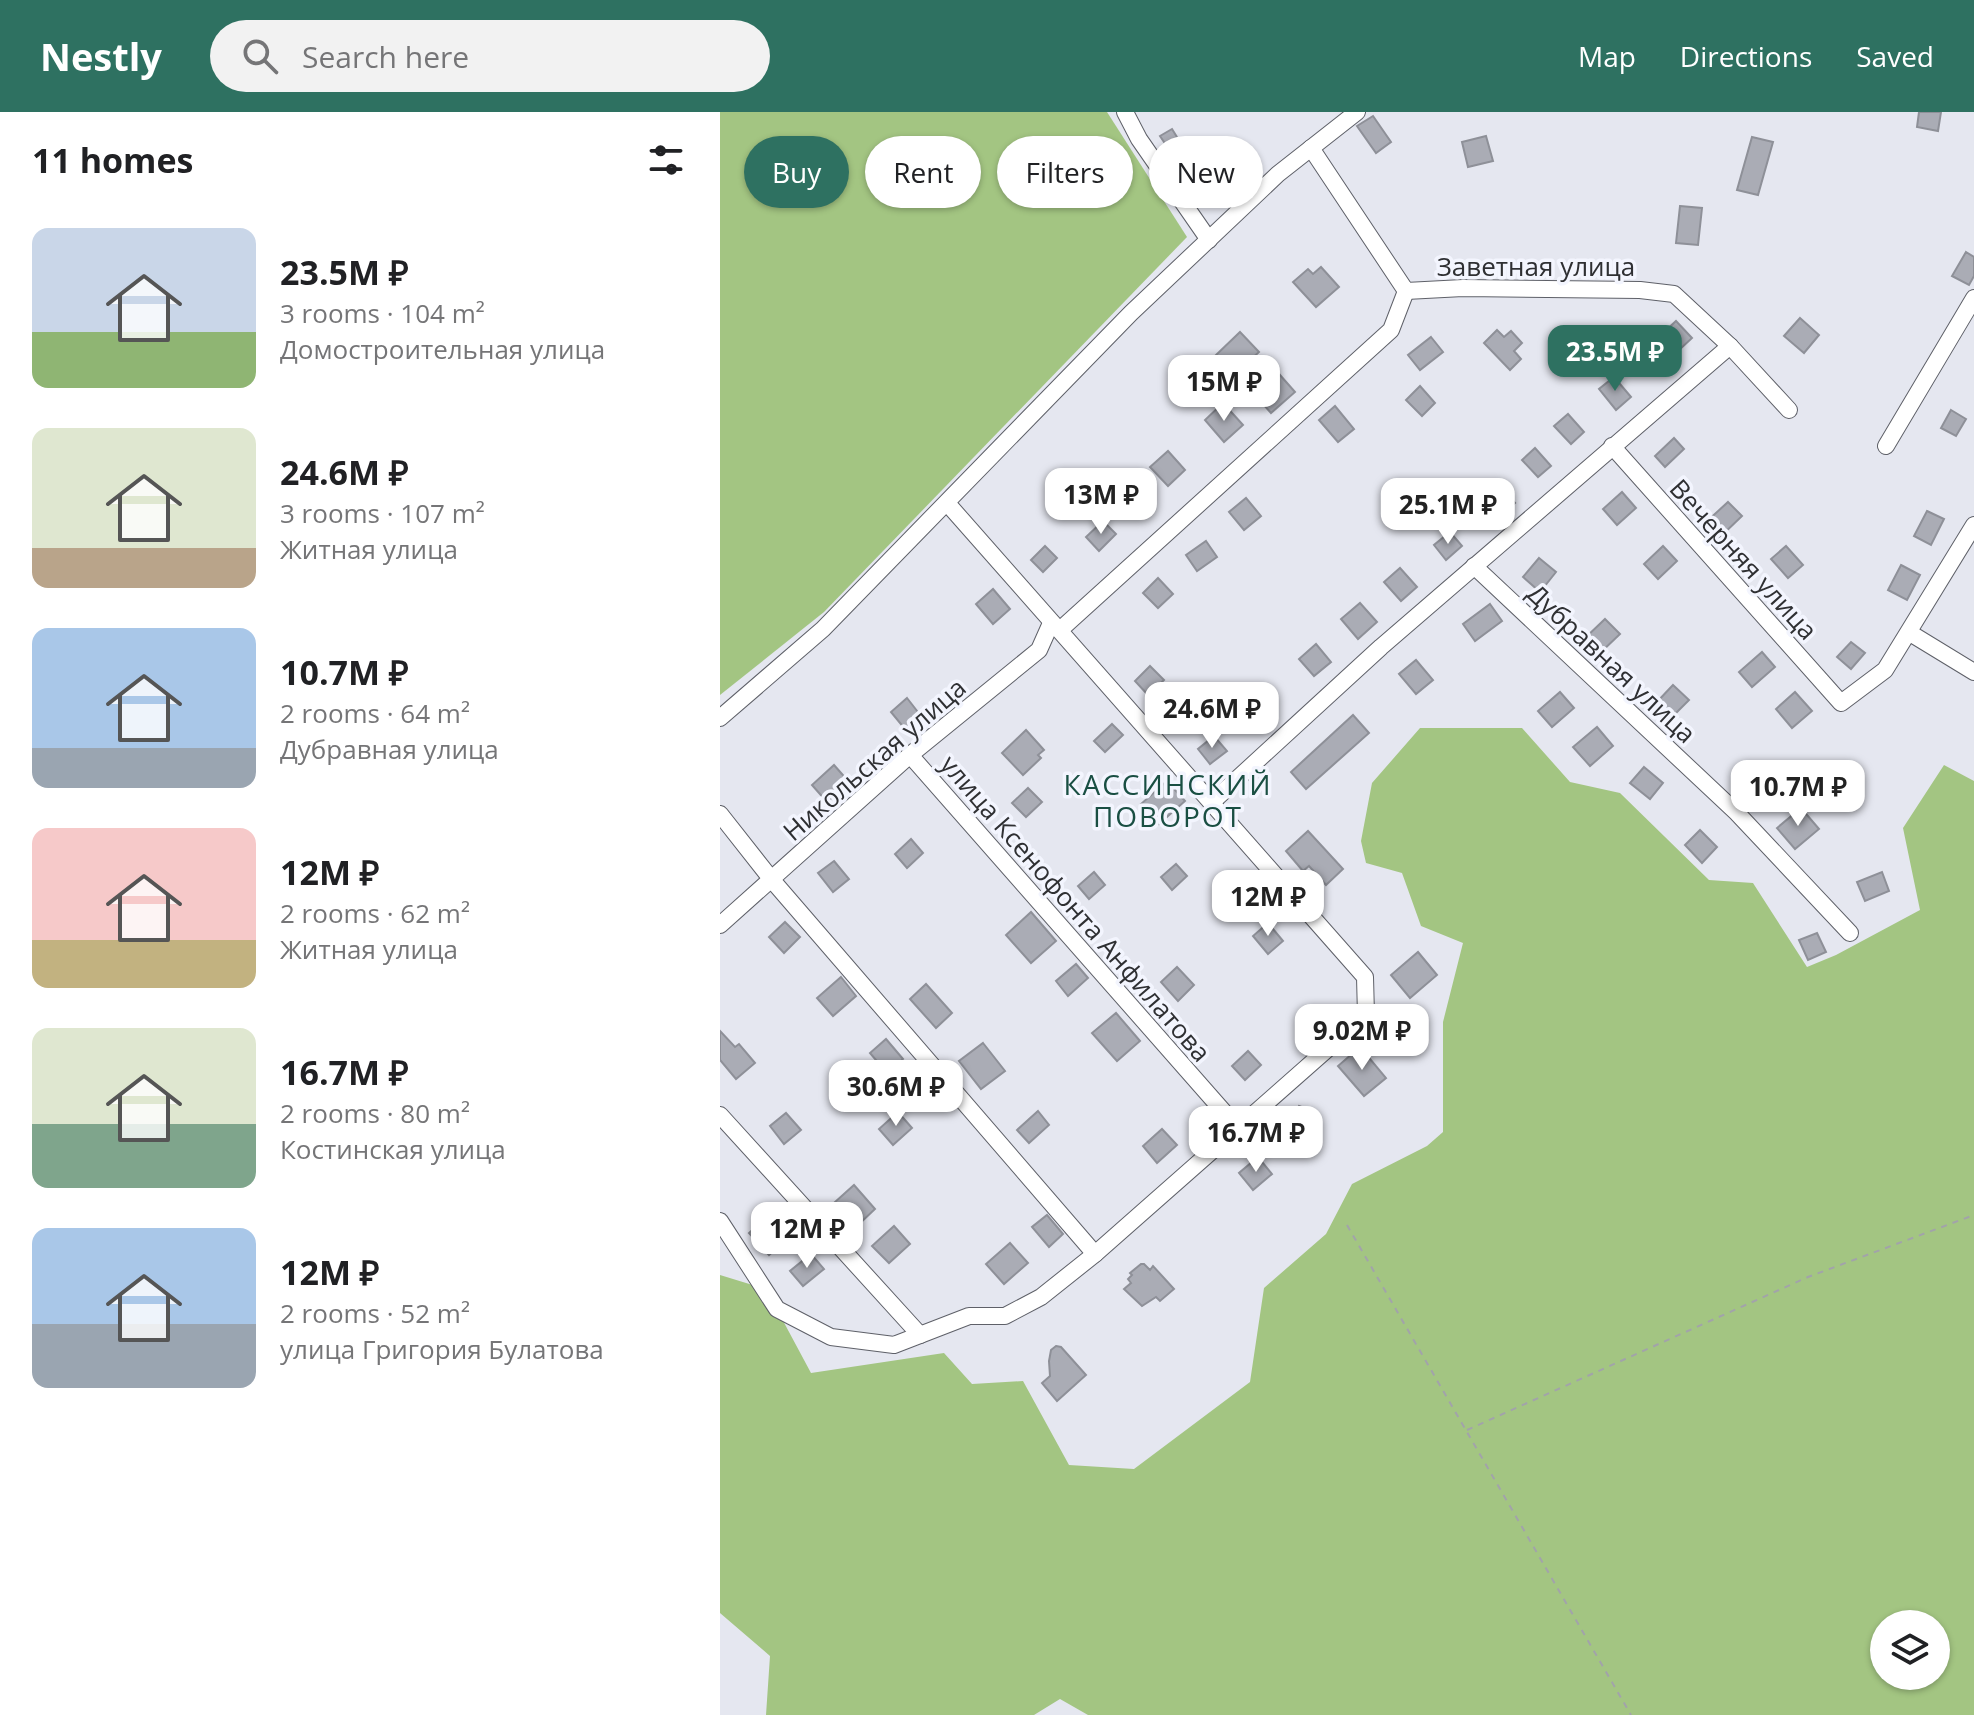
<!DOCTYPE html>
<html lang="en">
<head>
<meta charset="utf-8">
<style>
  body { margin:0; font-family:"Open Sans",sans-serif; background:#f2f2f2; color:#202124; height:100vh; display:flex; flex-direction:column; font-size:30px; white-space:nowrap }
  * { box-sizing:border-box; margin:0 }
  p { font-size:26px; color:#757577 }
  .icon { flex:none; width:44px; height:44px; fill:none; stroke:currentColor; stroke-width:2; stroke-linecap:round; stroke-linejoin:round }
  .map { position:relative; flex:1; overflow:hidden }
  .sheet { display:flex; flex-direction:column; background:#fff; width:720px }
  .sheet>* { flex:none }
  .hud { position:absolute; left:24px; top:24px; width:760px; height:72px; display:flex; gap:16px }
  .controls { position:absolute; left:1150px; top:1498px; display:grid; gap:16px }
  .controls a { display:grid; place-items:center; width:80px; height:80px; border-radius:50%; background:#fff; box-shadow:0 2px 6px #0004; font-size:40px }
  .price { position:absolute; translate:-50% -68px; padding:0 18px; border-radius:16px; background:#fff; color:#222; font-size:26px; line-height:52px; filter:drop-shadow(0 2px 4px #0008) }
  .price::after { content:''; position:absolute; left:50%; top:48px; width:24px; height:18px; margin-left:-12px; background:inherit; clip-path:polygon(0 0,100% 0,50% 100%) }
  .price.on { background:#2e7161; color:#fff }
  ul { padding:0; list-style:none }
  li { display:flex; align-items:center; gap:24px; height:200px; padding:0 32px }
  li span { display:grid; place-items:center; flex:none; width:224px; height:160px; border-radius:16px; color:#555 }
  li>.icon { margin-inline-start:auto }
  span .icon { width:96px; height:96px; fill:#fffc; stroke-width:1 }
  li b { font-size:34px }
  h2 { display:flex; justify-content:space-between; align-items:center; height:96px; padding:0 32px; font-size:34px }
  .chip { padding:0 28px; border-radius:36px; background:#fff; box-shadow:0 2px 6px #0004; font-size:28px; line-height:72px }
  .chip.on { background:#2e7161; color:#fff }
  header { display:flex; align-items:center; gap:48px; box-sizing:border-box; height:112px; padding:0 40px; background:#2e7161; color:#fff }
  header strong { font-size:38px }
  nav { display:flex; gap:44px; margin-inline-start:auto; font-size:28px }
  .search { width:560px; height:72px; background:#f2f2f2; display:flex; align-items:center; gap:20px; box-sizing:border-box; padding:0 28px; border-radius:44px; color:#757577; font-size:30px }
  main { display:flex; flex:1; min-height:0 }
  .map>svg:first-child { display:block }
  .forest { fill:#a3c582; fill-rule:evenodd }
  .building { fill:#aaacb5; stroke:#8e9098; stroke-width:2 }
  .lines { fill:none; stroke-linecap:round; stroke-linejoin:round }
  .minor-casing { stroke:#5e6068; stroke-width:18 }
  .path { stroke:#a2a3aa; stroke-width:2; stroke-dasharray:6 6; stroke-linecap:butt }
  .minor { stroke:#fff; stroke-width:16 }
  .labels { text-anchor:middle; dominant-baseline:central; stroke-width:7; stroke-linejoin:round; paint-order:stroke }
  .street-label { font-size:26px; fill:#2f3033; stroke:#f3f5fe }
  .neighbourhood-label { font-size:28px; letter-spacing:2px; fill:#1a4f43; stroke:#f3f5fe }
</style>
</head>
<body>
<header>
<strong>Nestly</strong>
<div class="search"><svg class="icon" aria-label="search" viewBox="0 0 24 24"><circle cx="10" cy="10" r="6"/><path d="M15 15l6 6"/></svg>Search here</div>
<nav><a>Map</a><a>Directions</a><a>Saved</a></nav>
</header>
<main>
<section class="sheet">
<h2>11 homes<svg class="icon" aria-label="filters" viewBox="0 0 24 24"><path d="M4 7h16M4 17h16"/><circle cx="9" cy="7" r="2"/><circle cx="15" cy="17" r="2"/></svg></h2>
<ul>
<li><span style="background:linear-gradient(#c9d6e8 65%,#8fb573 0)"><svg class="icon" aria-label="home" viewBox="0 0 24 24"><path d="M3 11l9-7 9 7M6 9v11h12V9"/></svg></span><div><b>23.5M ₽</b><p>3 rooms · 104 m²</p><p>Домостроительная улица</p></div></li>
<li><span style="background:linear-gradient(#dfe7d0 75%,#b9a48a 0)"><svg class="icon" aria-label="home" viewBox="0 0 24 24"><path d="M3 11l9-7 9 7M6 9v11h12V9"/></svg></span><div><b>24.6M ₽</b><p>3 rooms · 107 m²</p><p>Житная улица</p></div></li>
<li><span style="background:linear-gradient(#a9c7e8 75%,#9aa5b1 0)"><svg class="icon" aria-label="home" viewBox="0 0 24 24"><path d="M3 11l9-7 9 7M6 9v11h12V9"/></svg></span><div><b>10.7M ₽</b><p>2 rooms · 64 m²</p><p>Дубравная улица</p></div></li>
<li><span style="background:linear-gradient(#f6c9c9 70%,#c2b280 0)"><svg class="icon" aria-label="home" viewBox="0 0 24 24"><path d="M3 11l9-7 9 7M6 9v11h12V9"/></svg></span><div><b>12M ₽</b><p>2 rooms · 62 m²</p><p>Житная улица</p></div></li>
<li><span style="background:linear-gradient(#dfe7d0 60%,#7fa58c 0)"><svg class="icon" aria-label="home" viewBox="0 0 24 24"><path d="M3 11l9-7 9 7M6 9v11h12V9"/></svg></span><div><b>16.7M ₽</b><p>2 rooms · 80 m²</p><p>Костинская улица</p></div></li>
<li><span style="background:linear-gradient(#a9c7e8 60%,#9aa5b1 0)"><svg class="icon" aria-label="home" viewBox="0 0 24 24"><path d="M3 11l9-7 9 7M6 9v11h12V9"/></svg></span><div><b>12M ₽</b><p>2 rooms · 52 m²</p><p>улица Григория Булатова</p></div></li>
</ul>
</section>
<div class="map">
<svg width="1254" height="1603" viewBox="0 0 1254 1603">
  <rect width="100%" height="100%" fill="#e5e7f0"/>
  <g class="forest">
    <polygon points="0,0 387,0 467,125 104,500 0,583"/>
    <path d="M 700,616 L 802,616 L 850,670 L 900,681 L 989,768 L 1033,771 L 1087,855 L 1116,843 L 1200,798 L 1183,716 L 1224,653 L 1254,669 L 1254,1603 L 368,1603 L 340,1587 L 314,1603 L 46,1603 L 50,1544 L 0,1501 L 0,1163 L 46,1177 L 91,1261 L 224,1241 L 252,1272 L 303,1269 L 349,1353 L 414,1357 L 530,1270 L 544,1176 L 606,1122 L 632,1072 L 707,1034 L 723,1020 L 723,910 L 743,831 L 701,814 L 682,761 L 646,751 L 641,729 L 652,671 ZM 1164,1512 L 1216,1512 L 1216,1564 L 1164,1564 Z"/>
  </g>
  <g class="building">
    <polygon points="1199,0 1221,0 1218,19 1197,15"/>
    <polygon points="653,4 671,30 656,41 637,14"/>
    <polygon points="452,17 465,38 454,45 440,24"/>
    <polygon points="766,24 773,49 748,55 742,30"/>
    <polygon points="1032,25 1053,30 1038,83 1017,78"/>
    <polygon points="960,94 982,96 978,133 956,131"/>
    <polygon points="1246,140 1254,145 1254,164 1249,173 1232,164"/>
    <polygon points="601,155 619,175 596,195 573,170 588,157 593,162"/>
    <polygon points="1080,206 1099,223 1084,241 1064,224"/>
    <polygon points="956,209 972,226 945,251 929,234"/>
    <polygon points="777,218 784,225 791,219 802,231 794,239 801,247 790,258 764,231"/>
    <polygon points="520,220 539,240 515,262 496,243"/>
    <polygon points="711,225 723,240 700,258 688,243"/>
    <polygon points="560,263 575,280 551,301 536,284"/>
    <polygon points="894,265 911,285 896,298 879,277"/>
    <polygon points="700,274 715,291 702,304 686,288"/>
    <polygon points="503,291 523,313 504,330 485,308"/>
    <polygon points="615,294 634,317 618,330 599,308"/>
    <polygon points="1231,298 1246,307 1236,324 1221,316"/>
    <polygon points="848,302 864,320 851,332 834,314"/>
    <polygon points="954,326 964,337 945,355 935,344"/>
    <polygon points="815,336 831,354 818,365 802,348"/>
    <polygon points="448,339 465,358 448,374 430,355"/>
    <polygon points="776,370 795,391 780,404 761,383"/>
    <polygon points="902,380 916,396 897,413 883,397"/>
    <polygon points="526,386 541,404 524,418 509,400"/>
    <polygon points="1008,390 1022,404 999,426 985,411"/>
    <polygon points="1207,399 1224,407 1211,433 1194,424"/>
    <polygon points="383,409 396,422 379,439 366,425"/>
    <polygon points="730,420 742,434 726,448 714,433"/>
    <polygon points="486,429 497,445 477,459 466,443"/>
    <polygon points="325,434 337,446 323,460 311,448"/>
    <polygon points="943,434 957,449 938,467 924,452"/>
    <polygon points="1066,434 1083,453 1068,466 1051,447"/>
    <polygon points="819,446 836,460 820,480 803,465"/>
    <polygon points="1181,453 1200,463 1187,488 1168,478"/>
    <polygon points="680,456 697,475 681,489 664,470"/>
    <polygon points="438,466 453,482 438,496 423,481"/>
    <polygon points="273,477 290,497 273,512 256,492"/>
    <polygon points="640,491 657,510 638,527 621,507"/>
    <polygon points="770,492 782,509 755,529 743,512"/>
    <polygon points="885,507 900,522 879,542 864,527"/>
    <polygon points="1131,530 1145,541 1131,557 1117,545"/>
    <polygon points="596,532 611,550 594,564 579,547"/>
    <polygon points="1042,540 1055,555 1032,575 1019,560"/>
    <polygon points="696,548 713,568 696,582 679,562"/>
    <polygon points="430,554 444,568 428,583 415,569"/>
    <polygon points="953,573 969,588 950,607 935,592"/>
    <polygon points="840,580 854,596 832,615 818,599"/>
    <polygon points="1075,580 1092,599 1072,616 1056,597"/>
    <polygon points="187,586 201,604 185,617 171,600"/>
    <polygon points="536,589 550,606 538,616 524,600"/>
    <polygon points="633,603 649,621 586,677 571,660"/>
    <polygon points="392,612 403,623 385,640 374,629"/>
    <polygon points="877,615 893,634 870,654 853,635"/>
    <polygon points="306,618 324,638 318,643 321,646 303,663 282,641"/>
    <polygon points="494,624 507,639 490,652 478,637"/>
    <polygon points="114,653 129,670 107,690 92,673"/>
    <polygon points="924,655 943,671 930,687 910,671"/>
    <polygon points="447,669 465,689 439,712 421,692"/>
    <polygon points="308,676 322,690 306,705 292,691"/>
    <polygon points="1081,696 1099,717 1075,737 1057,716"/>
    <polygon points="980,718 997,735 982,751 965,733"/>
    <polygon points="588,719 623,757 606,773 589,754 583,759 566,739"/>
    <polygon points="191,727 203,741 187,756 175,742"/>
    <polygon points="114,749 129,767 113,780 98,761"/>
    <polygon points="456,752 467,764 452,778 441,765"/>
    <polygon points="374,760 385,773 369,787 358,774"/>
    <polygon points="1162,760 1169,779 1145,789 1137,770"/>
    <polygon points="311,800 336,829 311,851 286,823"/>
    <polygon points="65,810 80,825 64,841 49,825"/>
    <polygon points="548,811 563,829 548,842 533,824"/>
    <polygon points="1097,821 1106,840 1088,848 1079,828"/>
    <polygon points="698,840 717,863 690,886 671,863"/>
    <polygon points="356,852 368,866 348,884 336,869"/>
    <polygon points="457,855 474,873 458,889 441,870"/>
    <polygon points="121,865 136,884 113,904 97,886"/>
    <polygon points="206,872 232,901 216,916 190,887"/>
    <polygon points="396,901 420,929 397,949 372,921"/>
    <polygon points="0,919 15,935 19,932 35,951 16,967 0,948"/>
    <polygon points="166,927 183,947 167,961 150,941"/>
    <polygon points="263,931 285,959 261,977 239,949"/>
    <polygon points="640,935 666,966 644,984 618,954"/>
    <polygon points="528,939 541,953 525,968 512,954"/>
    <polygon points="579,994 595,1000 588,1017 592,1022 579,1034 564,1016 573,1008"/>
    <polygon points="318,999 329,1013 309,1031 297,1018"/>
    <polygon points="178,1000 192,1016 173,1033 159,1017"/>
    <polygon points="66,1001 81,1018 64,1032 50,1014"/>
    <polygon points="442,1017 457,1033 437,1051 423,1034"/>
    <polygon points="538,1045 552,1062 533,1078 519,1061"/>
    <polygon points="134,1073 155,1097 137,1114 115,1090"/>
    <polygon points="327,1103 343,1122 329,1135 312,1115"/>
    <polygon points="47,1105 53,1112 58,1107 72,1122 49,1143 29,1121"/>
    <polygon points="174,1114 190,1132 169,1151 152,1134"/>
    <polygon points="290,1131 308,1151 284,1172 266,1152"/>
    <polygon points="91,1142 104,1157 83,1174 70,1159"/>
    <polygon points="421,1152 424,1152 430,1158 433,1154 454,1177 440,1189 436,1185 422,1194 404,1177 411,1171 408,1167 412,1163 410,1161"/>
    <polygon points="336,1234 341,1235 366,1263 337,1289 322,1271 330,1264 329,1249 331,1238"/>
  </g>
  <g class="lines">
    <g class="minor-casing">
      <g id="minor">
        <polyline points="405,0 419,27 489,128"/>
        <polyline points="591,36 686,179 743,176 920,178 954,182 1010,234 1069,298"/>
        <polyline points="892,334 1121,591 1165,558 1254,413"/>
        <polyline points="1166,334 1254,186"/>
        <polyline points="754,454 1017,701 1130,821"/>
        <polyline points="341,517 671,218 686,179"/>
        <polyline points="1190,521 1254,560"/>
        <polyline points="0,606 103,517 411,201 558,62 637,0"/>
        <polyline points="190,643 518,1016"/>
        <polyline points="492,690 661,535 1010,234"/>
        <polyline points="0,702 52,768 375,1142"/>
        <polyline points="0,813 190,643 319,538 331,511"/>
        <polyline points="0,1003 200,1223"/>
        <polyline points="0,1109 57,1197 111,1225 174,1233 249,1204 285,1204 321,1185 375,1142 646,903 645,865 227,391"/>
      </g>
    </g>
    <g class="path">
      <polyline points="627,1113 911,1603"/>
      <polyline points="747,1318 1088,1165 1254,1103"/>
    </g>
    <use href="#minor" class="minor"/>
  </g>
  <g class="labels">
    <g class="street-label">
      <text x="816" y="154">Заветная улица</text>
      <text transform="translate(1024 447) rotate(48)">Вечерняя улица</text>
      <text transform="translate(892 551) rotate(43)">Дубравная улица</text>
      <text transform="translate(154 647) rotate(-41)">Никольская улица</text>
      <text transform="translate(356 796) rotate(49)">улица Ксенофонта Анфилатова</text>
    </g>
    <g class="neighbourhood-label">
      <text x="448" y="672">КАССИНСКИЙ<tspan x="448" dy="32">ПОВОРОТ</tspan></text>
    </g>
  </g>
</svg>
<div class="controls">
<a><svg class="icon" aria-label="layers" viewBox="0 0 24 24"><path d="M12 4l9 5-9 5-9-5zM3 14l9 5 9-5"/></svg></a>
</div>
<b class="price on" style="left:895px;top:281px">23.5M ₽</b>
<b class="price" style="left:504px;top:311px">15M ₽</b>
<b class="price" style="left:381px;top:424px">13M ₽</b>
<b class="price" style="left:728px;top:434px">25.1M ₽</b>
<b class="price" style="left:492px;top:638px">24.6M ₽</b>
<b class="price" style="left:1078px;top:716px">10.7M ₽</b>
<b class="price" style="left:548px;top:826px">12M ₽</b>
<b class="price" style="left:642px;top:960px">9.02M ₽</b>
<b class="price" style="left:176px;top:1016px">30.6M ₽</b>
<b class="price" style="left:536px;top:1062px">16.7M ₽</b>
<b class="price" style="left:87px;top:1158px">12M ₽</b>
<div class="hud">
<a class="chip on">Buy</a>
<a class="chip">Rent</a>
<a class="chip">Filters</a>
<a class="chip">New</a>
</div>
</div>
</main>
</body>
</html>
